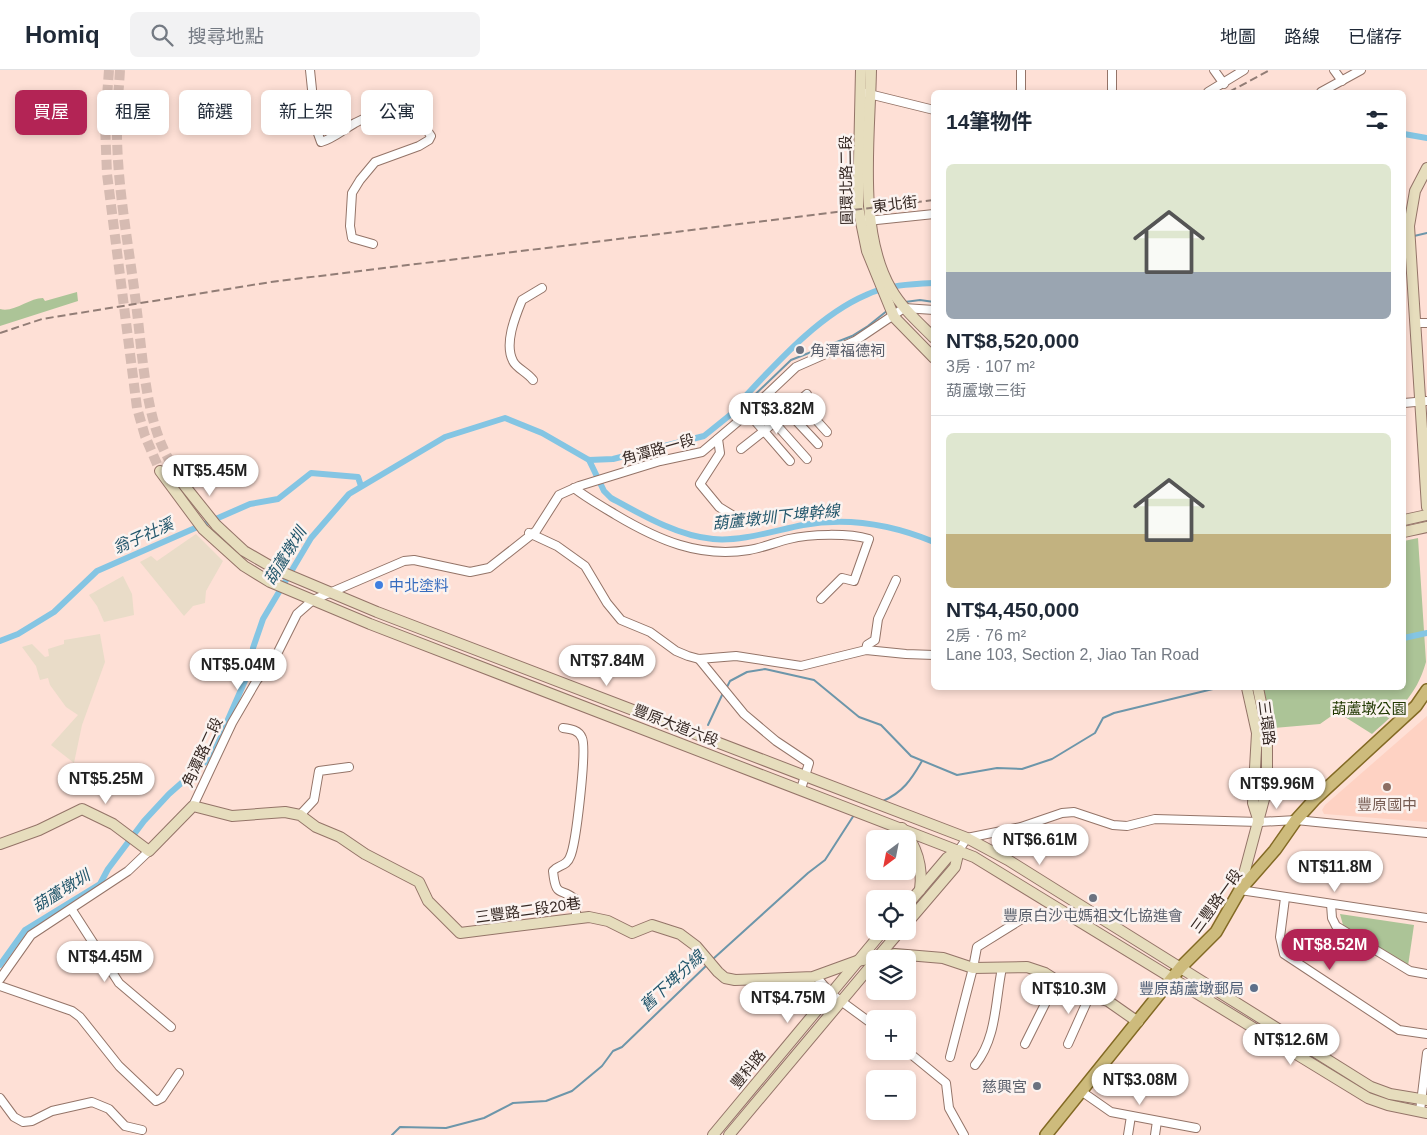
<!DOCTYPE html>
<html lang="zh-TW">
<head>
<meta charset="utf-8">
<style>
  body { margin:0; font-family:Arial,"Noto Sans TC",sans-serif; background:#f2f2f3; color:#1f2937; height:100vh; display:flex; flex-direction:column; font-size:19px; white-space:nowrap }
  * { box-sizing:border-box; margin:0 }
  p { font-size:16px; color:#747a83 }
  .icon { flex:none; width:28px; height:28px; fill:none; stroke:currentColor; stroke-width:2; stroke-linecap:round; stroke-linejoin:round }
  .map { position:relative; flex:1; overflow:hidden }
  .details { position:absolute; left:931px; top:20px; width:475px; height:600px; display:flex; flex-direction:column; background:#fff; border-radius:8px; box-shadow:0 2px 8px #0003 }
  .details>* { flex:none }
  .hud { position:absolute; left:15px; top:20px; width:475px; height:45px; display:flex; gap:10px }
  .needle { width:32px; rotate:212deg }
  .buttons { position:absolute; left:866px; top:760px; display:grid; gap:10px }
  .buttons a { display:grid; place-items:center; width:50px; height:50px; border-radius:8px; background:#fff; box-shadow:0 2px 8px #0003; font-size:25px }
  .price { position:absolute; translate:-50% -42px; padding:0 11px; border-radius:18px; background:#fff; color:#222; font-size:16px; line-height:32px; filter:drop-shadow(0 1px 2px #0008) }
  .price::after { content:''; position:absolute; left:50%; top:30px; width:15px; height:11px; margin-left:-8px; background:inherit; clip-path:polygon(0 0,100% 0,50% 100%) }
  .price.on { background:#b32455; color:#fff }
  ul { padding:0; list-style:none }
  li { display:grid; align-content:center; gap:10px; height:265px; padding:0 15px }
  li+li { border-top:1px solid #e0e1e3 }
  li span { display:grid; place-items:center; height:155px; border-radius:8px; color:#555 }
  li>.icon { margin-inline-start:auto }
  span .icon { width:90px; height:90px; fill:#fffc; stroke-width:1 }
  li b { font-size:21px }
  h2 { display:flex; justify-content:space-between; align-items:center; height:60px; padding:0 15px; font-size:21px }
  .chip { padding:0 18px; border-radius:8px; background:#fff; box-shadow:0 2px 8px #0003; font-size:18px; line-height:45px }
  .chip.on { background:#b32455; color:#fff }
  header { display:flex; align-items:center; gap:30px; box-sizing:border-box; height:70px; padding:0 25px; background:#fff; border-bottom:1px solid #e0e1e3 }
  header strong { font-size:24px }
  nav { display:flex; gap:28px; margin-inline-start:auto; font-size:18px }
  .search { width:350px; height:45px; background:#f2f2f3; display:flex; align-items:center; gap:12px; box-sizing:border-box; padding:0 18px; border-radius:8px; color:#747a83; font-size:19px }
  .map>svg:first-child { display:block }
  .industrial { fill:#e9dcc8 }
  .built { fill:#fed2c3 }
  .green { fill:#acc497 }
  .lines { fill:none; stroke-linecap:round; stroke-linejoin:round }
  .stream { stroke:#6d96aa; stroke-width:2 }
  .canal { stroke:#84c5e3; stroke-width:6 }
  .secondary-tunnel { stroke:#d6bbb2; stroke-width:10; stroke-dasharray:10 5; stroke-linecap:butt }
  .street-casing { stroke:#947468; stroke-width:10 }
  .secondary-casing { stroke:#947468; stroke-width:12 }
  .primary-casing { stroke:#836a24; stroke-width:14 }
  .street { stroke:#fff; stroke-width:8 }
  .secondary { stroke:#e6ddbd; stroke-width:10 }
  .primary { stroke:#cdbb7c; stroke-width:11 }
  .rail { stroke:#927d76; stroke-width:2; stroke-dasharray:8 4; stroke-linecap:butt }
  .worship-dot { fill:#6b7280; stroke:#fbf3f0; stroke-width:2 }
  .shop-dot { fill:#3f7fe0; stroke:#fbf3f0; stroke-width:2 }
  .education-dot { fill:#8d6e63; stroke:#fbf3f0; stroke-width:2 }
  .service-dot { fill:#5c6f8a; stroke:#fbf3f0; stroke-width:2 }
  .labels { text-anchor:middle; dominant-baseline:central; stroke-width:5; stroke-linejoin:round; paint-order:stroke }
  .street-label { font-size:15px; fill:#362924; stroke:#fbf3f0 }
  .worship-label { font-size:15px; fill:#5b616d; stroke:#fbf3f0; text-anchor:start }
  .shop-label { font-size:15px; fill:#366cbe; stroke:#fbf3f0; text-anchor:start }
  .park-label { font-size:15px; fill:#203800; stroke:#fbf3f0 }
  .education-label { font-size:15px; fill:#785e54; stroke:#fbf3f0 }
  .service-label { font-size:15px; fill:#4e5e75; stroke:#fbf3f0; text-anchor:end }
  .water-label { font-size:16px; font-style:italic; fill:#23576c; stroke:#fbf3f0 }
</style>
</head>
<body>
<header>
<strong>Homiq</strong>
<div class="search"><svg class="icon" aria-label="search" viewBox="0 0 24 24"><circle cx="10" cy="10" r="6"/><path d="M15 15l6 6"/></svg>搜尋地點</div>
<nav><a>地圖</a><a>路線</a><a>已儲存</a></nav>
</header>
<div class="map">
<svg width="1427" height="1065" viewBox="0 0 1427 1065">
  <rect width="100%" height="100%" fill="#fee0d6"/>
  <g class="industrial">
    <polygon points="196,464 223,491 206,521 205,533 193,536 184,546 140,492 151,486 157,491"/>
    <polygon points="123,506 132,524 134,545 104,552 97,536 89,525"/>
    <polygon points="100,564 105,592 82,655 74,693 51,675 78,645 66,637 50,615 48,608 40,610 36,596 22,577 32,574 45,587 49,586 48,579 64,574 64,570"/>
  </g>
  <polygon class="built" points="1427,646 1427,752 1324,744 1322,740 1325,735"/>
  <g class="green">
    <path d="M 77,222 L 78,231 L 0,256 L 0,239 C 14,243 29,228 43,228 L 45,231 Z"/>
    <path d="M 1418,468 L 1426,592 C 1416,627 1398,640 1372,664 L 1337,642 L 1320,654 L 1274,658 L 1263,618 L 1404,618 L 1404,471 Z"/>
    <polygon points="1340,844 1414,855 1408,896 1343,855"/>
  </g>
  <g class="lines">
    <g class="stream">
      <polyline points="1414,166 1427,163"/>
      <polyline points="905,232 920,230 934,232"/>
      <polyline points="735,341 741,338 791,290 852,266 868,256 888,240"/>
      <polyline points="726,619 730,611 747,602 765,599 814,610 859,647 881,655 911,686 957,705 997,698 1022,699 1052,689 1095,663 1103,648 1114,643 1217,618"/>
      <polyline points="708,655 723,623"/>
      <path d="M 883,731 C 903,722 911,710 922,691"/>
      <polyline points="713,889 808,803 825,790 854,745"/>
      <polyline points="392,1065 400,1057 446,1058 484,1048 513,1033 546,1031 572,1021 602,996 613,981 622,977 708,894"/>
    </g>
    <g class="canal">
      <polyline points="1404,64 1427,68"/>
      <path d="M 589,390 L 604,421 L 611,428 C 642,445 678,466 713,469 C 740,472 777,460 803,455 C 847,447 893,455 934,472"/>
      <polyline points="1404,568 1427,563"/>
      <polyline points="0,571 18,564 54,542 97,501 250,434 278,429 311,403 358,407 361,416"/>
      <path d="M 0,895 L 25,860 L 100,814 L 108,799 L 144,751 L 169,724 L 212,686 L 251,597 L 253,578 L 263,549 L 311,468 L 349,424 L 445,367 L 505,348 L 542,363 L 589,390 L 613,389 L 704,366 L 735,341 L 737,335 C 774,296 817,246 866,225 C 887,215 911,214 934,213"/>
    </g>
    <g class="secondary-tunnel">
      <polyline points="109,0 105,54 107,104 137,338 145,366 160,401"/>
      <path d="M 120,0 C 119,18 117,35 117,53 C 116,116 130,180 137,242 C 143,289 146,357 173,396"/>
    </g>
    <g class="street-casing">
      <g id="street">
        <path d="M 310,0 L 316,58 L 321,72 C 333,69 344,59 355,53 C 379,39 415,40 431,66 L 429,70 L 419,76 L 375,92 L 360,110 L 352,123 L 350,156 L 352,168 L 373,174"/>
        <polyline points="1021,0 1021,22"/>
        <polyline points="1214,0 1224,14"/>
        <polyline points="1334,0 1342,11"/>
        <polyline points="1112,22 1112,0"/>
        <polyline points="1208,22 1244,0"/>
        <polyline points="1321,22 1361,0"/>
        <polyline points="865,23 934,40"/>
        <polyline points="867,151 934,144"/>
        <polyline points="1416,253 1427,253"/>
        <path d="M 533,310 C 527,302 516,298 513,291 C 504,274 515,247 522,230 L 542,218"/>
        <polyline points="799,331 827,362"/>
        <polyline points="1404,333 1427,331"/>
        <polyline points="787,341 818,374"/>
        <polyline points="748,343 764,361 807,324"/>
        <polyline points="774,352 807,389"/>
        <polyline points="718,369 720,383 700,414 719,437 737,448 749,451 769,447"/>
        <polyline points="741,379 764,361 790,391"/>
        <path d="M 574,418 C 587,428 601,436 616,445 C 658,470 699,488 749,480 C 762,478 776,472 789,469 C 810,464 848,463 869,469 L 854,511 L 842,508 L 821,529"/>
        <polyline points="529,463 557,476 585,496 607,533 621,550 650,562 676,581 688,586 699,589 736,586 801,596 866,580 906,584 934,585"/>
        <polyline points="866,580 867,575 875,570 878,549 896,510"/>
        <polyline points="699,589 744,644 776,671 809,693 801,719"/>
        <path d="M 563,658 C 571,659 579,660 582,668 C 587,679 576,775 570,787 C 567,796 558,795 553,801 C 556,830 561,816 576,830 L 576,848"/>
        <polyline points="193,736 232,653 257,610 275,588 297,544 313,530 404,491 414,490 470,502 489,498 536,461 559,425 579,416 660,391 702,382 741,349 796,297 855,271 904,238 934,240"/>
        <polyline points="300,745 314,730 319,701 349,697"/>
        <polyline points="959,780 967,768 1021,757 1062,743 1074,742 1113,755 1127,756 1155,749 1259,752 1296,750 1427,763"/>
        <polyline points="1240,820 1427,848"/>
        <polyline points="1285,828 1280,867 1284,884 1399,960 1427,964"/>
        <polyline points="1331,834 1332,848 1336,856 1410,901 1427,904"/>
        <polyline points="72,840 119,913 171,957"/>
        <polyline points="816,906 830,923 875,956"/>
        <polyline points="0,909 31,865 128,801 149,781"/>
        <polyline points="0,916 72,941 80,947 119,996 156,1031 162,1028 179,1003"/>
        <polyline points="1025,974 1056,912"/>
        <polyline points="1068,974 1090,925"/>
        <polyline points="907,981 946,1013 949,1038 964,1065"/>
        <polyline points="950,987 973,898 977,877 1022,849"/>
        <path d="M 975,995 C 997,968 995,931 1002,898"/>
        <polyline points="1081,1021 1111,1042 1196,1058"/>
        <polyline points="0,1028 14,1047 23,1052 32,1051 52,1041 92,1032 109,1039 125,1056 142,1060"/>
        <polyline points="1420,1041 1427,983"/>
        <polyline points="1128,1065 1131,1046"/>
        <polyline points="1155,1065 1157,1051"/>
      </g>
    </g>
    <g class="secondary-casing">
      <g id="secondary">
        <polyline points="861,0 858,137 867,181 894,247 934,288"/>
        <path d="M 871,0 C 870,65 857,161 891,219 C 902,238 918,252 934,268"/>
        <polyline points="1427,98 1415,121 1409,156 1427,437"/>
        <polyline points="173,396 184,415 216,455 244,481 277,500 377,542 967,768 1008,790 1371,1017 1390,1024 1427,1030"/>
        <polyline points="160,401 203,459 244,496 270,512 370,554 974,787 1368,1028 1388,1035 1427,1043"/>
        <polyline points="1404,450 1427,445"/>
        <polyline points="1404,462 1427,457"/>
        <polyline points="1247,618 1257,663 1253,733 1259,752"/>
        <path d="M 902,758 C 917,776 923,797 920,820"/>
        <polyline points="0,774 39,760 82,739 113,754 149,781 193,736 232,746 285,742 300,745 316,757 340,767 365,784 419,812 428,831 460,863 589,847 608,851 632,863 652,855 680,864 696,876 718,902 725,908 735,910 813,907 857,891 895,884 943,888 973,898 1027,897 1045,903 1073,921 1108,931 1138,952"/>
        <polyline points="1240,819 1267,718 1267,662 1258,618"/>
        <polyline points="908,834 947,788 959,780"/>
        <polyline points="908,852 955,797 959,780"/>
        <polyline points="877,888 900,861"/>
        <polyline points="713,1065 883,861"/>
        <polyline points="729,1065 875,891"/>
      </g>
    </g>
    <g class="primary-casing">
      <polyline id="primary" points="1046,1065 1181,897 1216,862 1240,820 1275,780 1296,750 1315,729 1416,636 1427,620"/>
    </g>
    <use href="#street" class="street"/>
    <use href="#secondary" class="secondary"/>
    <use href="#primary" class="primary"/>
    <g class="rail">
      <polyline points="1229,22 1270,0"/>
      <polyline points="0,263 42,249 271,212 934,130"/>
    </g>
  </g>
  <g class="worship-dot">
    <circle cx="800" cy="280" r="5"/>
    <circle cx="1093" cy="828" r="5"/>
    <circle cx="1037" cy="1016" r="5"/>
  </g>
  <circle class="shop-dot" cx="379" cy="515" r="5"/>
  <circle class="education-dot" cx="1387" cy="717" r="5"/>
  <circle class="service-dot" cx="1254" cy="918" r="5"/>
  <g class="labels">
    <g class="street-label">
      <text transform="translate(846 110) rotate(-91)">圓環北路二段</text>
      <text transform="translate(895 134) rotate(-7)">東北街</text>
      <text transform="translate(658 379) rotate(-16)">角潭路一段</text>
      <text transform="translate(1267 653) rotate(83)">三環路</text>
      <text transform="translate(676 655) rotate(21)">豐原大道六段</text>
      <text transform="translate(202 682) rotate(-65)">角潭路二段</text>
      <text transform="translate(1216 831) rotate(-54)">三豐路一段</text>
      <text transform="translate(528 840) rotate(-8)">三豐路二段20巷</text>
      <text transform="translate(748 999) rotate(-51)">豐科路</text>
    </g>
    <g class="worship-label">
      <text x="810" y="280">角潭福德祠</text>
      <text x="1093" y="845" text-anchor="middle">豐原白沙屯媽祖文化協進會</text>
      <text x="1027" y="1016" text-anchor="end">慈興宮</text>
    </g>
    <g class="shop-label">
      <text x="389" y="515">中北塗料</text>
    </g>
    <g class="park-label">
      <text x="1369" y="638">葫蘆墩公園</text>
    </g>
    <g class="education-label">
      <text x="1387" y="734">豐原國中</text>
    </g>
    <g class="service-label">
      <text x="1244" y="918">豐原葫蘆墩郵局</text>
    </g>
    <g class="water-label">
      <text transform="translate(776 447) rotate(-6)">葫蘆墩圳下埤幹線</text>
      <text transform="translate(143 466) rotate(-24)">翁子社溪</text>
      <text transform="translate(285 486) rotate(-58)">葫蘆墩圳</text>
      <text transform="translate(61 821) rotate(-32)">葫蘆墩圳</text>
      <text transform="translate(672 911) rotate(-43)">舊下埤分線</text>
    </g>
  </g>
</svg>
<div class="buttons">
<a><svg class="needle" viewBox="-14 -14 28 28"><path d="M0-13l5 13h-10z" fill="#e53935"/><path d="M0 13l5-13h-10z" fill="#747a83"/></svg></a>
<a><svg class="icon" aria-label="locate" viewBox="0 0 24 24"><circle cx="12" cy="12" r="6"/><path d="M12 2v4M12 18v4M2 12h4M18 12h4"/></svg></a>
<a><svg class="icon" aria-label="layers" viewBox="0 0 24 24"><path d="M12 4l9 5-9 5-9-5zM3 14l9 5 9-5"/></svg></a>
<a>+</a>
<a>−</a>
</div>
<b class="price" style="left:777px;top:365px">NT$3.82M</b>
<b class="price" style="left:210px;top:427px">NT$5.45M</b>
<b class="price" style="left:607px;top:617px">NT$7.84M</b>
<b class="price" style="left:238px;top:621px">NT$5.04M</b>
<b class="price" style="left:106px;top:735px">NT$5.25M</b>
<b class="price" style="left:1277px;top:740px">NT$9.96M</b>
<b class="price" style="left:1040px;top:796px">NT$6.61M</b>
<b class="price" style="left:1335px;top:823px">NT$11.8M</b>
<b class="price on" style="left:1330px;top:901px">NT$8.52M</b>
<b class="price" style="left:105px;top:913px">NT$4.45M</b>
<b class="price" style="left:1069px;top:945px">NT$10.3M</b>
<b class="price" style="left:788px;top:954px">NT$4.75M</b>
<b class="price" style="left:1291px;top:996px">NT$12.6M</b>
<b class="price" style="left:1140px;top:1036px">NT$3.08M</b>
<div class="hud">
<a class="chip on">買屋</a>
<a class="chip">租屋</a>
<a class="chip">篩選</a>
<a class="chip">新上架</a>
<a class="chip">公寓</a>
</div>
<section class="details">
<h2>14筆物件<svg class="icon" aria-label="filters" viewBox="0 0 24 24"><path d="M4 7h16M4 17h16"/><circle cx="9" cy="7" r="2"/><circle cx="15" cy="17" r="2"/></svg></h2>
<ul>
<li><span style="background:linear-gradient(#dfe7d0 70%,#9aa5b1 0)"><svg class="icon" aria-label="home" viewBox="0 0 24 24"><path d="M3 11l9-7 9 7M6 9v11h12V9"/></svg></span><div><b>NT$8,520,000</b><p>3房 · 107 m²</p><p>葫蘆墩三街</p></div></li>
<li><span style="background:linear-gradient(#dfe7d0 65%,#c2b280 0)"><svg class="icon" aria-label="home" viewBox="0 0 24 24"><path d="M3 11l9-7 9 7M6 9v11h12V9"/></svg></span><div><b>NT$4,450,000</b><p>2房 · 76 m²</p><p>Lane 103, Section 2, Jiao Tan Road</p></div></li>
</ul>
</section>
</div>
</body>
</html>
